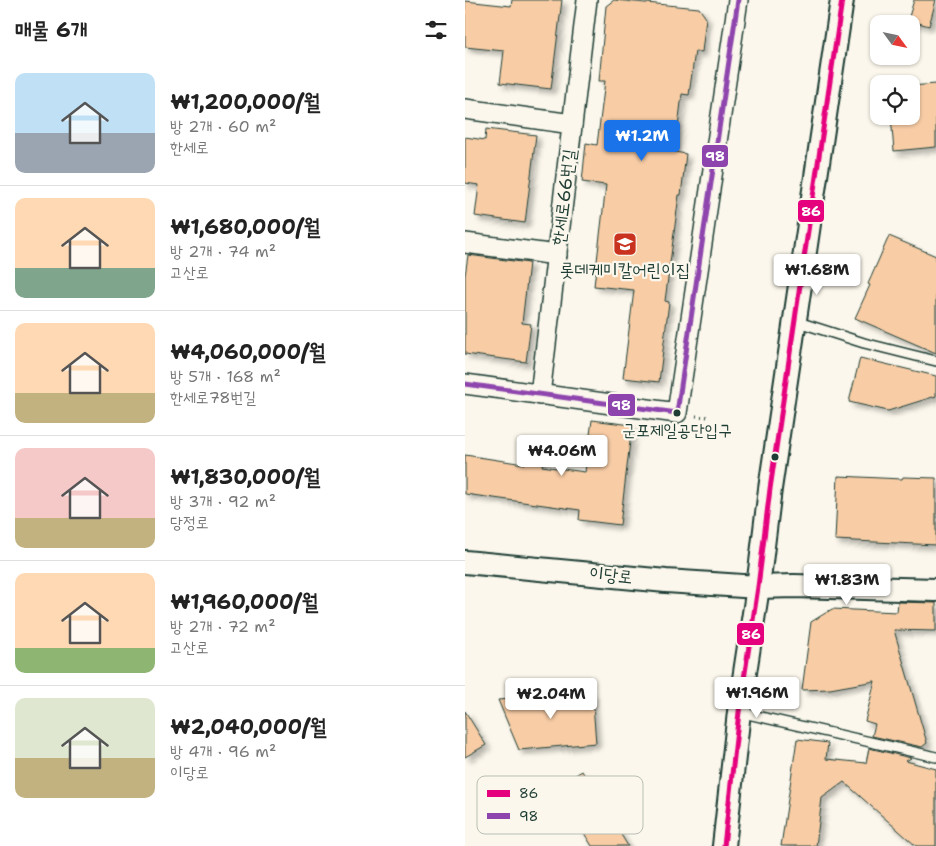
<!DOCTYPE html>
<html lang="ko">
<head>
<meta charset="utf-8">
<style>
  body { margin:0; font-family:"Shantell Sans","Poor Story",sans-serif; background:#f6f6f6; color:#222; height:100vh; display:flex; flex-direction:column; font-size:19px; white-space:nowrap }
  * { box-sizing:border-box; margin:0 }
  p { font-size:16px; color:#767676 }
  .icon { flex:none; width:28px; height:28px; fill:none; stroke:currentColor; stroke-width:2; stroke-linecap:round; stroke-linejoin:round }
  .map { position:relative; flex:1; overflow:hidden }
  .sheet { display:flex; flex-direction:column; background:#fff; width:465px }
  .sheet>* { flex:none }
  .needle { width:32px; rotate:123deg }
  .tools { position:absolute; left:405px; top:15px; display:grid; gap:10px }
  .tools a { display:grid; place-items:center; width:50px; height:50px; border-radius:10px; background:#fff; box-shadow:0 1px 4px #0004; font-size:25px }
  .price { position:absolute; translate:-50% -42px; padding:0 11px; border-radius:5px; background:#fff; color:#222; font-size:16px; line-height:32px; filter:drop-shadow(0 1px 2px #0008) }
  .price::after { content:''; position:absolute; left:50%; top:30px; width:15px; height:11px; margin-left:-8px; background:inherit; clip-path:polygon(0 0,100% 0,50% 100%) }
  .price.current { background:#1a73e8; color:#fff }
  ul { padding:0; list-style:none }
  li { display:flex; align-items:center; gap:15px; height:125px; padding:0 15px }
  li+li { border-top:1px solid #e0e0e0 }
  li span { display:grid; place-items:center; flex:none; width:140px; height:100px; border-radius:10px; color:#555 }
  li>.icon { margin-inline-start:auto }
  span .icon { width:60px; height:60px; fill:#fffc; stroke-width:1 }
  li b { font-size:21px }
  h2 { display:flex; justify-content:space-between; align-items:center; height:60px; padding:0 15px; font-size:21px }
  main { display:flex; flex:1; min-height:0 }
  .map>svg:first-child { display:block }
  .building { fill:#f8cda6; stroke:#1f3d34; filter:url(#shadow) }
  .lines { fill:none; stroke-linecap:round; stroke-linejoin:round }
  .service-casing { stroke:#1f3d34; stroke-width:12 }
  .minor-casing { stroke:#1f3d34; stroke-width:22 }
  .tertiary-casing { stroke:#1f3d34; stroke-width:26 }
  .path { stroke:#1f3d34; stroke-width:3; stroke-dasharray:1 4; stroke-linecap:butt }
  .service { stroke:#fbf7ec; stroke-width:9 }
  .minor { stroke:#fbf7ec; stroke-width:19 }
  .tertiary { stroke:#fbf7ec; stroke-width:22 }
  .bus-1-casing { stroke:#fbf7ec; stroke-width:9 }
  .bus-2-casing { stroke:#fbf7ec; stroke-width:9 }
  .bus-1 { stroke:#e5007d; stroke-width:5 }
  .bus-2 { stroke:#8e44ad; stroke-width:5 }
  .bus-dot { fill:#1f3d34; stroke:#fbf7ec; stroke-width:2 }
  .labels { text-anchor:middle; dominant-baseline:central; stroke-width:4.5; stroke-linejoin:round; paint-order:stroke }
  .bus-label { font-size:17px; fill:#1f3d34; stroke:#fbf7ec }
  .street-label { font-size:18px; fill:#1f3d34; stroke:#fbf7ec }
  .poi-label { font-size:18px; fill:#1f3d34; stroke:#fbf7ec }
  .key { fill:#fbf7ec; stroke:#b9bfb5; stroke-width:1 }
  .key-label { font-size:14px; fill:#1f3d34 }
  .line-badge { stroke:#fbf7ec; stroke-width:2 }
  .badge-label { font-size:14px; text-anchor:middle; font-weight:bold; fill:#fff }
</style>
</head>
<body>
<main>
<section class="sheet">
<h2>매물 6개<svg class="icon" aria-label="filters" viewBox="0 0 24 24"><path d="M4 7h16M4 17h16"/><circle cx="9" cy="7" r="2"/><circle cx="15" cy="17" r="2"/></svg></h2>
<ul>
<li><span style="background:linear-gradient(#bfe0f5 60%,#9aa5b1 0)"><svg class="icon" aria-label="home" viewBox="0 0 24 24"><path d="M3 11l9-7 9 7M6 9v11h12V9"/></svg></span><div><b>₩1,200,000/월</b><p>방 2개 · 60 m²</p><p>한세로</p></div></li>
<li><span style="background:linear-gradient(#ffd9b3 70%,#7fa58c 0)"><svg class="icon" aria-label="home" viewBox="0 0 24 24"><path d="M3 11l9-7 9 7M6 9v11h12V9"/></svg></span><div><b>₩1,680,000/월</b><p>방 2개 · 74 m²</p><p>고산로</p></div></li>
<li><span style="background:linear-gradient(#ffd9b3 70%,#c2b280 0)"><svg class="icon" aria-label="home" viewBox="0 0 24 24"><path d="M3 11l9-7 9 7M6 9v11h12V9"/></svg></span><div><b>₩4,060,000/월</b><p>방 5개 · 168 m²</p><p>한세로78번길</p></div></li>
<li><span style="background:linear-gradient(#f6c9c9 70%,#c2b280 0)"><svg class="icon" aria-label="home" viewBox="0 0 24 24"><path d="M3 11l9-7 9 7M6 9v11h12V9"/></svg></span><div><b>₩1,830,000/월</b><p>방 3개 · 92 m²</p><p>당정로</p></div></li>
<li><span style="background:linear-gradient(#ffd9b3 75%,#8fb573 0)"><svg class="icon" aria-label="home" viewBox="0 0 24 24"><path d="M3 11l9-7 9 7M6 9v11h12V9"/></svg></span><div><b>₩1,960,000/월</b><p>방 2개 · 72 m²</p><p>고산로</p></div></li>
<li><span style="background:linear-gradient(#dfe7d0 60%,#c2b280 0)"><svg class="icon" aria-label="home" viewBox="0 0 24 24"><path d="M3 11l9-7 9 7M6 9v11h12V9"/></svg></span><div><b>₩2,040,000/월</b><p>방 4개 · 96 m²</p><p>이당로</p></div></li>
</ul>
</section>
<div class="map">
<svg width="471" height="846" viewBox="0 0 471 846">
  <defs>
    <filter id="shadow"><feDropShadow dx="4.5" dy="4.5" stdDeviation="2.5" flood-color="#0004"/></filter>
  </defs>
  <rect width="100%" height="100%" fill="#fbf7ec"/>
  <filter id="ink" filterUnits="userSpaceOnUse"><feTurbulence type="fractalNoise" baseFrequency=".02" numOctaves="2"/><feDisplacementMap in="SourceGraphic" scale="10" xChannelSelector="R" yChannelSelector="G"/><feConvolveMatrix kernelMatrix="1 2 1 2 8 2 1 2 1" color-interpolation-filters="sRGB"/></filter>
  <g filter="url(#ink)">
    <g class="building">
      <polygon points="47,0 97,0 86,89 35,83 39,51 0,47 0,1 46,6"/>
      <polygon points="149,0 234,8 241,18 237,52 230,51 224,95 217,94 210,152 221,154 216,195 214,195 200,301 204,302 194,382 158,378 169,290 129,286 141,185 117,182 121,143 132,145 140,81 134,81 141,6"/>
      <polygon points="449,0 471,0 464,26 443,20"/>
      <polygon points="471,84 471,147 429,151 426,116 446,116 446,86"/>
      <polygon points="21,129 71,135 60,223 10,216 14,185 0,183 0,137 20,140"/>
      <polygon points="424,236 471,256 471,353 390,318 405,285 403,284"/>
      <polygon points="3,255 64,263 57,323 66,324 61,362 0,354 0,276"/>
      <polygon points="395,358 471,376 471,396 423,411 384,402"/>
      <polygon points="127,420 167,425 155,525 114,520 115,510 0,494 0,455 59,464 61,449 80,451 77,466 120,472"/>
      <polygon points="373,476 437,479 438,477 471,478 471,545 370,540"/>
      <polygon points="433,602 471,603 471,631 429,630 462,743 457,747 407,736 410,724 400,721 410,681 365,689 337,690 346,622 367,609 432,612"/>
      <polygon points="127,692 131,743 54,750 33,700"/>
      <polygon points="0,711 21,745 0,757"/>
      <polygon points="332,739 363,743 361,759 401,763 404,748 446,758 441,761 471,769 471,846 451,846 379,782 357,798 351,846 316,846"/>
      <polygon points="117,771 163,846 127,846 91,787"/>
    </g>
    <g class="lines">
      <g class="service-casing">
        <g id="service">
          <polyline points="330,321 399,343 471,361"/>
          <polyline points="274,712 471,757"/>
        </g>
      </g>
      <g class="minor-casing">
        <g id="minor">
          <polyline points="0,109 107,124"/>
          <polyline points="0,243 92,255"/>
          <polyline points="0,384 212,413 273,0"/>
          <polyline points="75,395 122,0"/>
        </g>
      </g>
      <g class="tertiary-casing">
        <g id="tertiary">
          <polyline points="0,562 201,581 293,587 329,586 471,590"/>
          <polyline points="259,846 274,712 293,587 305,489 377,0"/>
        </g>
      </g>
      <polyline class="path" points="231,416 243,417"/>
      <use href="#service" class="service"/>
      <use href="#minor" class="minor"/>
      <use href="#tertiary" class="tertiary"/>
      <g class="bus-1-casing">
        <polyline id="bus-1" points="259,846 274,712 293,587 305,489 377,0"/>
      </g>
      <g class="bus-2-casing">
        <polyline id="bus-2" points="0,384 212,413 273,0"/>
      </g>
      <use href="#bus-1" class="bus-1"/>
      <use href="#bus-2" class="bus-2"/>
    </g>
  </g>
  <defs>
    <g id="school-square" transform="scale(1.25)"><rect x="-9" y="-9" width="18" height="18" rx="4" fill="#c8321e" stroke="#fbf7ec"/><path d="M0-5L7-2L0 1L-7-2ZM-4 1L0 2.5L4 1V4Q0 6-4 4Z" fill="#fff"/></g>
  </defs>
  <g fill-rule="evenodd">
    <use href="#school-square" x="160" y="244"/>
  </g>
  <g class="bus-dot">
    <circle cx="212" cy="413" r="4.5"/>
    <circle cx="310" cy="457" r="4.5"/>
  </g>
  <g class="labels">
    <g class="bus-label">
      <text x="212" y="430">군포제일공단입구</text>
    </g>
    <g class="street-label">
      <text transform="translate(99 197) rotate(-83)">한세로66번길</text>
      <text transform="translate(146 575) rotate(6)">이당로</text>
    </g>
    <g class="poi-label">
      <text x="160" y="270">롯데케미칼어린이집</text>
    </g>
  </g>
  <rect x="12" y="776" width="166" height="58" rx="8" class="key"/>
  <rect x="22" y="790" width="23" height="7" fill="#e5007d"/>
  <rect x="22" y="813" width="23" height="6" fill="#8e44ad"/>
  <g class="key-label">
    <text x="54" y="798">86</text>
    <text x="54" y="821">98</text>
  </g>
  <g class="line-badge">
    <rect x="236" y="144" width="28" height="24" rx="5" fill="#8e44ad"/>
    <rect x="332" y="199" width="28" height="24" rx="5" fill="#e5007d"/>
    <rect x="142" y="393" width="29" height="24" rx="5" fill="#8e44ad"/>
    <rect x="271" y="622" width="29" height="24" rx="5" fill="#e5007d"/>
  </g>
  <g class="badge-label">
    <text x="250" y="161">98</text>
    <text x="346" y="216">86</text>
    <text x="156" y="410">98</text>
    <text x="286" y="639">86</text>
  </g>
</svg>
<div class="tools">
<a><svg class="needle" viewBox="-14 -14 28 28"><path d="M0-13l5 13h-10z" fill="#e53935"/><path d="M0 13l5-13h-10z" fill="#767676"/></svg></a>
<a><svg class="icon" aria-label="locate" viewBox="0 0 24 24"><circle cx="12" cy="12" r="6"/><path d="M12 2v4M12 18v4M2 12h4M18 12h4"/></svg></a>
</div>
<b class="price current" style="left:177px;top:162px">₩1.2M</b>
<b class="price" style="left:352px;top:296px">₩1.68M</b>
<b class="price" style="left:97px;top:477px">₩4.06M</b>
<b class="price" style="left:382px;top:606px">₩1.83M</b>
<b class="price" style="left:292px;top:719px">₩1.96M</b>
<b class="price" style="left:86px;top:720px">₩2.04M</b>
</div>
</main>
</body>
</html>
